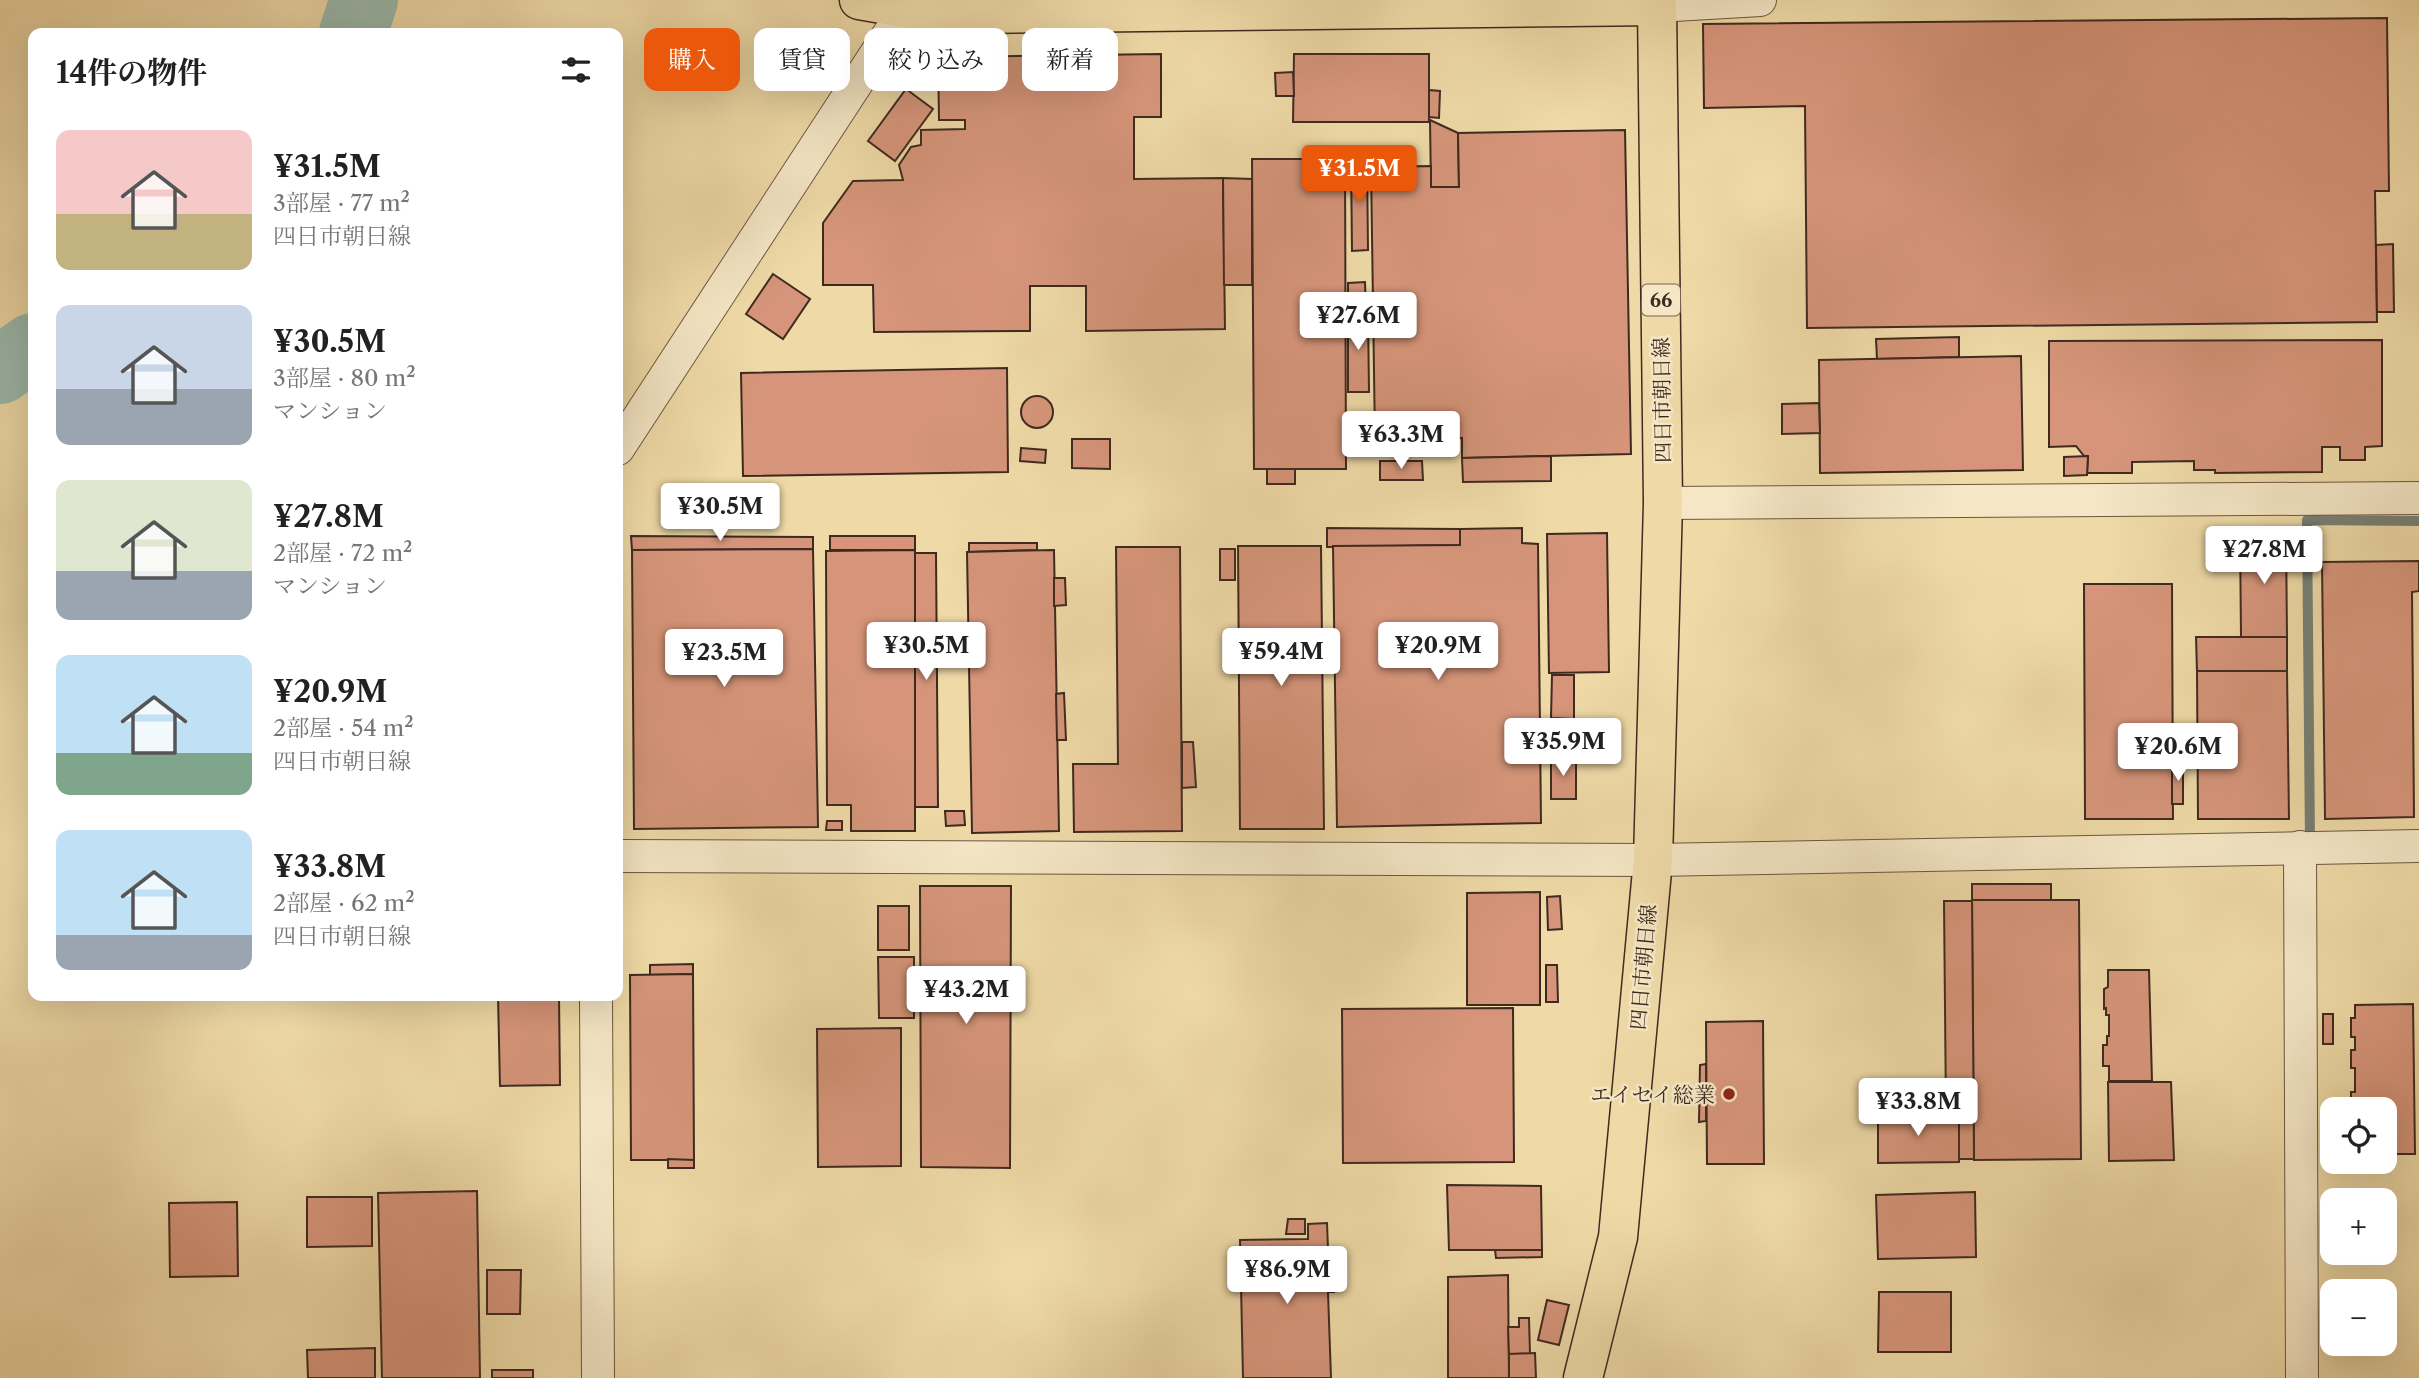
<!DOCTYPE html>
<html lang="ja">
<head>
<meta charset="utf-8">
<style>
  body { margin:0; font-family:"Libre Caslon Text","Noto Serif JP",serif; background:#f2f2f2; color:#222; height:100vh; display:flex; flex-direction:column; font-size:26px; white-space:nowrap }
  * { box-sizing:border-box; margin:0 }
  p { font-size:23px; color:#767676 }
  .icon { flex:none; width:38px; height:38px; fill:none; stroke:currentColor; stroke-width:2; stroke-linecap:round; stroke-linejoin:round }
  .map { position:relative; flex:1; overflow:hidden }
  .side { position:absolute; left:28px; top:28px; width:595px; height:973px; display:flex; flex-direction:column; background:#fff; border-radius:14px; box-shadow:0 7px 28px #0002 }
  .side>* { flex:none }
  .guide { position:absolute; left:644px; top:28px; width:665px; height:63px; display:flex; gap:14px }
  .buttons { position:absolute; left:2320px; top:1097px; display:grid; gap:14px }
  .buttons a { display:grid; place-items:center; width:77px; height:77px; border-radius:14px; background:#fff; box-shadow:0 7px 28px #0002; font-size:35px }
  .price { position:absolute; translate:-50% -60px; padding:0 16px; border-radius:7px; background:#fff; color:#222; font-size:23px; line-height:46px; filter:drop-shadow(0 2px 4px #0008) }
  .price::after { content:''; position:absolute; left:50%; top:42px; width:21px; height:16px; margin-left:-10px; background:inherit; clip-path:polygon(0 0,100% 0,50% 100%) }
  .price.current { background:#ea580c; color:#fff }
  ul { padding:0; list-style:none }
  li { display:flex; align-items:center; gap:21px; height:175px; padding:0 28px }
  li span { display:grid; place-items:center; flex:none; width:196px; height:140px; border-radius:14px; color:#555 }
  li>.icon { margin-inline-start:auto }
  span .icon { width:84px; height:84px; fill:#fffc; stroke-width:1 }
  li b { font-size:30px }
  h2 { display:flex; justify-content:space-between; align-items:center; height:84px; padding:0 28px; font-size:30px }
  .chip { padding:0 24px; border-radius:14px; background:#fff; box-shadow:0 7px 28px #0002; font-size:24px; line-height:63px }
  .chip.current { background:#ea580c; color:#fff }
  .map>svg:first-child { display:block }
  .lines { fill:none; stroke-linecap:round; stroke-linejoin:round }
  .stream { stroke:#768075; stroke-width:10 }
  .river { stroke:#9abaae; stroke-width:68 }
  .building { fill:#d6957a; stroke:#3f2a20; stroke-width:2 }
  .street-casing { stroke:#6b5642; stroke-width:34 }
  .primary-casing { stroke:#3f2a20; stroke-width:41 }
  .street { stroke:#f5e7c6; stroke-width:32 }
  .primary { stroke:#efdaa7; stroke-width:38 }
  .poi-dot { fill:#8f2418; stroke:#f5e7c6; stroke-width:2.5 }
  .labels { text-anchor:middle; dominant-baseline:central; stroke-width:5; stroke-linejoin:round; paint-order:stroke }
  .shield { fill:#f5e7c6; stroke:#766352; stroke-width:2 }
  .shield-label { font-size:19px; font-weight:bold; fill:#3f2a20 }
  .street-label { font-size:21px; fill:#3f2a20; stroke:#f5e7c6 }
  .poi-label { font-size:21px; fill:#3f2a20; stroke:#f5e7c6; text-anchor:end }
</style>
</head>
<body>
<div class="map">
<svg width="2419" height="1378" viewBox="0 0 2419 1378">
  <rect width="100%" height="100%" fill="#efdaa7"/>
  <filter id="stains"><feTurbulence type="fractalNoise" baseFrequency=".00286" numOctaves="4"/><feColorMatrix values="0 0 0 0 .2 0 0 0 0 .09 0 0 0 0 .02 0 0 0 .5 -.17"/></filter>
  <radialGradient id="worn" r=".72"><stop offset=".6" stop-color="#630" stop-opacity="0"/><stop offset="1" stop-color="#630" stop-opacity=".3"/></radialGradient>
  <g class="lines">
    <polyline class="stream" points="2310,843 2307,520 2419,521"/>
    <g class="river">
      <polyline points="353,33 364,0"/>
      <polyline points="0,370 33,347"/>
    </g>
  </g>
  <g class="building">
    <polygon points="2387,18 2389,191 2375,191 2377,322 1807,328 1805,106 1704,108 1703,24"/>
    <polygon points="1161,54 1161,117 1134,117 1134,179 1223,178 1225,329 1086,331 1086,286 1030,286 1030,331 874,332 873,285 823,285 823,223 853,181 903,180 899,165 911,147 921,145 921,130 965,129 965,120 939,120 938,57"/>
    <polygon points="1294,54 1429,54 1429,122 1293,122"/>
    <polygon points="1293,72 1294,96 1276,96 1275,73"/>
    <polygon points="906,89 933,109 895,161 868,141"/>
    <polygon points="1429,90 1440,91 1439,118 1429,117"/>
    <polygon points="1430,120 1458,133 1459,187 1431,187"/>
    <polygon points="1625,130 1631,454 1462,458 1462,438 1375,440 1371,167 1431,166 1431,187 1459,187 1458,133"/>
    <polygon points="1252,159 1345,159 1346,469 1254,469"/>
    <polygon points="1351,160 1367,160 1368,250 1352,251"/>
    <polygon points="1223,178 1252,179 1252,285 1224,285"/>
    <polygon points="2393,244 2394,312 2377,312 2376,245"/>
    <polygon points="773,274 810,299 783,339 746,314"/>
    <polygon points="1365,282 1366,312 1348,312 1348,283"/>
    <polygon points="1348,312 1368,312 1369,392 1348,392"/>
    <polygon points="1959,337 1959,357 1877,359 1876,339"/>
    <polygon points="2382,340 2382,446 2365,447 2365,460 2340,460 2340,447 2322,447 2322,472 2215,473 2215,470 2194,470 2194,461 2132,462 2132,473 2087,473 2088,456 2084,456 2076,446 2049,447 2049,341"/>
    <polygon points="2021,356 2023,470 1820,473 1819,360"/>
    <polygon points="1007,368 1008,472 743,476 741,373"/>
    <circle cx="1037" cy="412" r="16"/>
    <polygon points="1819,403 1820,433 1782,434 1782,404"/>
    <polygon points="1072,439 1110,439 1110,469 1072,468"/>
    <polygon points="1021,448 1046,450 1045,463 1020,461"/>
    <polygon points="1551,456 1551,481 1463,482 1462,458"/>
    <polygon points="2088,456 2087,475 2064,476 2064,457"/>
    <polygon points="1380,461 1422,461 1423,480 1380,480"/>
    <rect x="1267" y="469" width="28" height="15"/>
    <polygon points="1327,528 1460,529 1460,545 1327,547"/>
    <polygon points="1522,528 1522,543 1538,544 1541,823 1337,827 1333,546 1460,545 1460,529"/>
    <polygon points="1607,533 1609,672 1549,673 1547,534"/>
    <polygon points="2240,535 2286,535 2287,637 2241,637"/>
    <polygon points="631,536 813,537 813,549 632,550"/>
    <rect x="830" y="536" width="85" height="14"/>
    <polygon points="969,543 1037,543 1037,550 969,552"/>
    <polygon points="1238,546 1321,546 1324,829 1240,829"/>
    <polygon points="1116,547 1180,547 1182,831 1074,832 1073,764 1118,764"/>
    <polygon points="813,549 818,827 634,829 632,550"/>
    <rect x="1220" y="549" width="15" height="31"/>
    <polygon points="915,550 915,831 851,831 851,805 827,805 826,551"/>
    <polygon points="1054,550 1059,831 972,833 967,552"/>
    <polygon points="915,553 936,553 938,807 915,807"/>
    <polygon points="2419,561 2419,591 2412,592 2414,817 2325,819 2322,562"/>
    <polygon points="1054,578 1065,578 1066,605 1054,606"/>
    <polygon points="2084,584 2172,584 2173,819 2085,819"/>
    <polygon points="2196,637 2287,637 2287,671 2197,671"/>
    <polygon points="2197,671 2287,671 2289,819 2198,819"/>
    <polygon points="1552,675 1574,675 1574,719 1551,718"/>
    <polygon points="1064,693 1066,740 1057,740 1056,694"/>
    <polygon points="1182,742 1193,742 1196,787 1182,788"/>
    <rect x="1551" y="757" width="25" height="42"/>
    <rect x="2172" y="761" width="11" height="43"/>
    <polygon points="945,811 964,811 965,825 946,826"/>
    <polygon points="827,821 842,821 842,830 826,830"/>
    <rect x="1972" y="884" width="79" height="16"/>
    <polygon points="920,886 1011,886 1010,1168 921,1167"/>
    <polygon points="1540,892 1540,1005 1467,1005 1467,893"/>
    <polygon points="1560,896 1562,929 1548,930 1547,897"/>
    <polygon points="1972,900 2079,900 2081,1159 1974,1160"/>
    <polygon points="1944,901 1972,901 1974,1159 1959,1159 1959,1112 1946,1113"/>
    <rect x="878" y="906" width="31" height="44"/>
    <polygon points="878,957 914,957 914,1018 879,1018"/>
    <polygon points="693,964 693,974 650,975 650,965"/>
    <polygon points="1546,965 1557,965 1558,1002 1546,1002"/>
    <polygon points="2108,970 2149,970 2152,1081 2109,1081 2109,1066 2103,1066 2103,1045 2107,1045 2107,1036 2109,1036 2109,1015 2106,1015 2106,1008 2104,1009 2104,989 2108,987"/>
    <polygon points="693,974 694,1160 631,1160 630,975"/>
    <polygon points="498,996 559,996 560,1085 500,1086"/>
    <polygon points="2413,1004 2415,1154 2385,1154 2385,1110 2351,1109 2351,1092 2355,1092 2355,1068 2351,1068 2351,1050 2355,1050 2355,1037 2351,1037 2351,1018 2355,1018 2355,1005"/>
    <polygon points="1513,1008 1514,1162 1343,1163 1342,1009"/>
    <rect x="2323" y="1014" width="10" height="30"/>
    <polygon points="1763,1021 1764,1164 1707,1164 1706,1022"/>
    <polygon points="901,1028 901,1166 818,1167 817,1029"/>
    <polygon points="1706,1064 1706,1121 1699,1122 1700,1065"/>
    <polygon points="2108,1082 2171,1082 2174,1160 2109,1161"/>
    <polygon points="1959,1112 1959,1162 1878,1163 1878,1113"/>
    <polygon points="668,1159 694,1160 694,1168 668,1168"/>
    <polygon points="1447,1185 1541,1186 1542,1250 1449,1250"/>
    <polygon points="477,1191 480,1378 382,1378 378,1193"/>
    <polygon points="1975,1192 1976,1257 1878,1259 1876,1195"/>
    <polygon points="307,1197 372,1197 372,1246 307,1247"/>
    <polygon points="237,1202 238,1276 170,1277 169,1203"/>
    <polygon points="1288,1219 1305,1219 1305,1234 1286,1234"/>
    <polygon points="1327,1223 1328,1249 1333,1248 1334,1292 1328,1292 1331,1378 1243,1378 1240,1240 1308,1239 1308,1224"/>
    <polygon points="1495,1250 1542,1250 1542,1257 1496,1258"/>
    <polygon points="487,1270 521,1270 520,1314 487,1314"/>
    <polygon points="1508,1275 1509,1378 1448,1378 1448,1277"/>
    <polygon points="1879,1292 1951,1292 1951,1352 1878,1352"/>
    <polygon points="1547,1300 1569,1305 1559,1345 1538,1340"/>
    <polygon points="1519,1318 1529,1318 1530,1354 1509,1354 1508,1327 1519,1327"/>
    <polygon points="375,1348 375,1378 308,1378 307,1350"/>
    <polygon points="1535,1353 1536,1378 1509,1378 1509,1354"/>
    <rect x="492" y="1370" width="41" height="8"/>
  </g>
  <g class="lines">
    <g class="street-casing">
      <g id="street">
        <polyline points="1657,6 1760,0"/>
        <polyline points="618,449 911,0"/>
        <polyline points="1663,503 2419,498"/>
        <polyline points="2300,847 2302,1378"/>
        <polyline points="618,856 1653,860 2419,846"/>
        <polyline points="596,996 598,1378"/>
      </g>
    </g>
    <g class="primary-casing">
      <polyline id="primary" points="859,0 905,8 965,14 1657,6 1663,503 1653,860 1618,1237 1583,1378"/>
    </g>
    <use href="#street" class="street"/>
    <use href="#primary" class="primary"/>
  </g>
  <circle class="poi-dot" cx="1729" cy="1094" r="7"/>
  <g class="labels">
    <rect class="shield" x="1642" y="284.5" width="38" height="31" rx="5"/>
    <g class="shield-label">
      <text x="1661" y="300">66</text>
    </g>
    <g class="street-label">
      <text transform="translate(1662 400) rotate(-91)">四日市朝日線</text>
      <text transform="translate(1643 967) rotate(-85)">四日市朝日線</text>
    </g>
    <g class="poi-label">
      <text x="1715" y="1094">エイセイ総業</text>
    </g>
  </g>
  <rect width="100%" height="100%" filter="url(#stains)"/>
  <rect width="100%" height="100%" fill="url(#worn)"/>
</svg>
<div class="buttons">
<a><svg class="icon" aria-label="locate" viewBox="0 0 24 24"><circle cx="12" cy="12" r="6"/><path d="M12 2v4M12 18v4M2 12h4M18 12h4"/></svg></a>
<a>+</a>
<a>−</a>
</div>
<b class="price current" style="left:1359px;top:205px">¥31.5M</b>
<b class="price" style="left:1358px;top:352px">¥27.6M</b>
<b class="price" style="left:1401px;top:471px">¥63.3M</b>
<b class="price" style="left:720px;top:543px">¥30.5M</b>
<b class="price" style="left:2264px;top:586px">¥27.8M</b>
<b class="price" style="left:926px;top:682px">¥30.5M</b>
<b class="price" style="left:1438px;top:682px">¥20.9M</b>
<b class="price" style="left:1281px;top:688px">¥59.4M</b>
<b class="price" style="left:724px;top:689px">¥23.5M</b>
<b class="price" style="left:1563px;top:778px">¥35.9M</b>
<b class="price" style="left:2178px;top:783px">¥20.6M</b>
<b class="price" style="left:966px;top:1026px">¥43.2M</b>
<b class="price" style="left:1918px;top:1138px">¥33.8M</b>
<b class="price" style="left:1287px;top:1306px">¥86.9M</b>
<div class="guide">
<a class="chip current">購入</a>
<a class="chip">賃貸</a>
<a class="chip">絞り込み</a>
<a class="chip">新着</a>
</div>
<section class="side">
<h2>14件の物件<svg class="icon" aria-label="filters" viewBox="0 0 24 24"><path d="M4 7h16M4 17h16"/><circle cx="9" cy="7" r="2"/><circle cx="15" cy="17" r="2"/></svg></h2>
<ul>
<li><span style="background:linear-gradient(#f6c9c9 60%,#c2b280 0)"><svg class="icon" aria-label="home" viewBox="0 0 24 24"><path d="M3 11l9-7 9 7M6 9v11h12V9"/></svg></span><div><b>¥31.5M</b><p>3部屋 · 77 m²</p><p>四日市朝日線</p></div></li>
<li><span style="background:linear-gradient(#c9d6e8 60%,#9aa5b1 0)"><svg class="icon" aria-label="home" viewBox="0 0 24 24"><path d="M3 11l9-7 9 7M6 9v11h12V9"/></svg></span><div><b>¥30.5M</b><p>3部屋 · 80 m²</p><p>マンション</p></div></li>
<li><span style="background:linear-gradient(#dfe7d0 65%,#9aa5b1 0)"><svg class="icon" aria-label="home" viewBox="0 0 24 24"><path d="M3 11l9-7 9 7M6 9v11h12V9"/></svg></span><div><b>¥27.8M</b><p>2部屋 · 72 m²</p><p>マンション</p></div></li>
<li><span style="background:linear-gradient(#bfe0f5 70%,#7fa58c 0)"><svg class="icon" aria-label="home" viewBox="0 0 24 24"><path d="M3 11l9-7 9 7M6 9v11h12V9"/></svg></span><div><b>¥20.9M</b><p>2部屋 · 54 m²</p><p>四日市朝日線</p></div></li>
<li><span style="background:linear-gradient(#bfe0f5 75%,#9aa5b1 0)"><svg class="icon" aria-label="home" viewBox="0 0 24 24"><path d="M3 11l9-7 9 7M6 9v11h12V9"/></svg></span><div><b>¥33.8M</b><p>2部屋 · 62 m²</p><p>四日市朝日線</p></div></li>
</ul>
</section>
</div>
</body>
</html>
